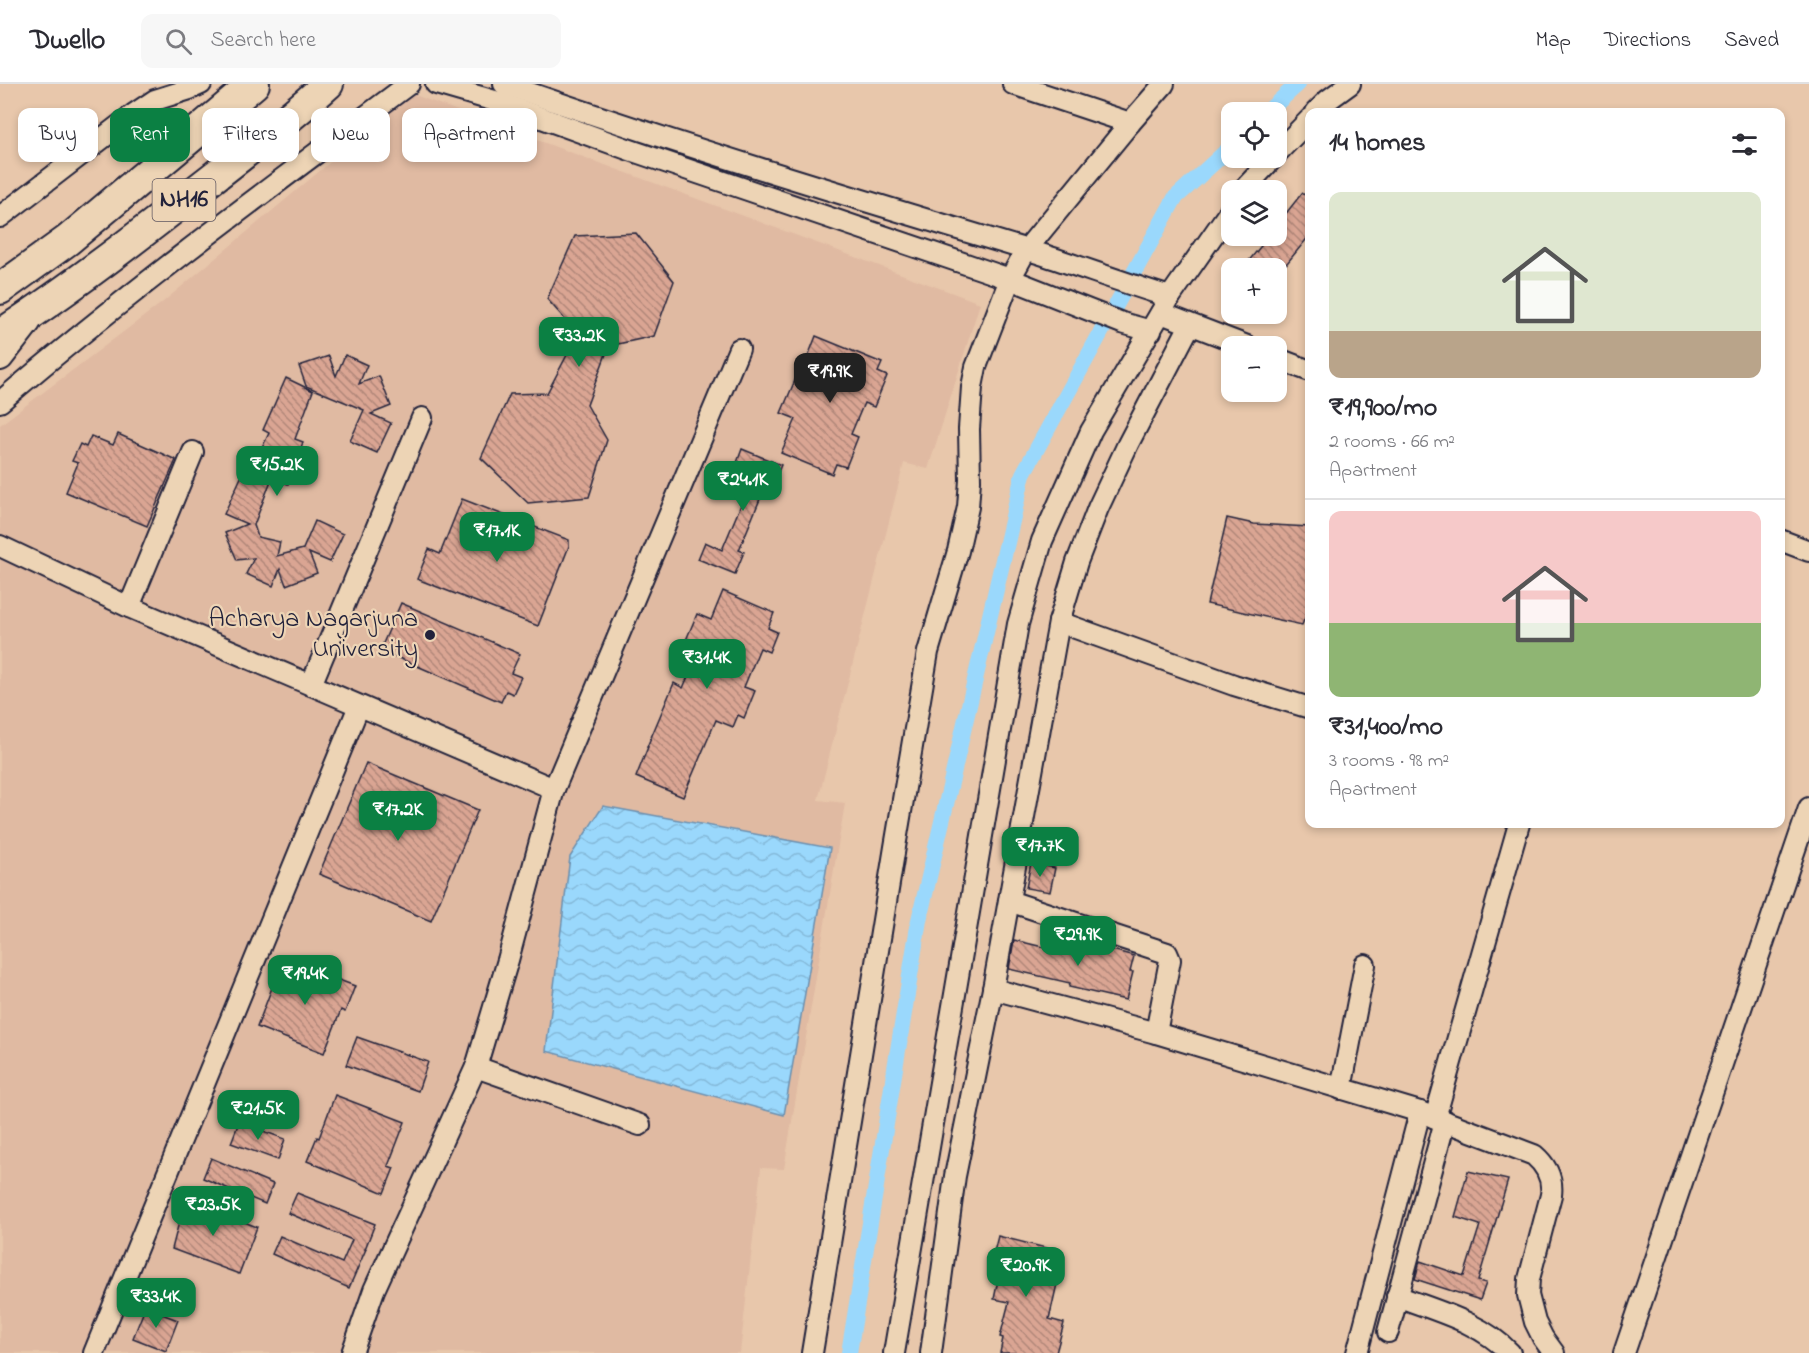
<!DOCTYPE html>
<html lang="en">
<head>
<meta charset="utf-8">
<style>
  body { margin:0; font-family:"Indie Flower",sans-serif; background:#f7f7f7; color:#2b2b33; height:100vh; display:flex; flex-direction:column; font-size:22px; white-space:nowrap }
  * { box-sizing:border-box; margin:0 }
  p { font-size:20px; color:#7c7c81 }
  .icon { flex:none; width:33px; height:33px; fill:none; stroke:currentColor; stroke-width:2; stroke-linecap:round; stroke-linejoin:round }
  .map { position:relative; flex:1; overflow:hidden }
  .drawer { position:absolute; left:1305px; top:24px; width:480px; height:720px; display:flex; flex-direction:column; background:#fff; border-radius:12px; box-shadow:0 3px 9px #0003 }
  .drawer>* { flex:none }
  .hud { position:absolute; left:18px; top:24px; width:570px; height:54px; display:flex; gap:12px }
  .tools { position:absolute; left:1221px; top:18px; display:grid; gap:12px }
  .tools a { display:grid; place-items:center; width:66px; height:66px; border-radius:12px; background:#fff; box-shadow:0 3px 9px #0003; font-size:30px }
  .price { position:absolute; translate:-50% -51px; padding:0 14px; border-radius:12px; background:#0b8043; color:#fff; font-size:20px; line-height:39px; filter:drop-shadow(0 2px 3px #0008) }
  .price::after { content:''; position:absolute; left:50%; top:36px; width:18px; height:14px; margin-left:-9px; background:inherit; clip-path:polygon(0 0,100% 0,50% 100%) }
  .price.active { background:#222; color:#fff }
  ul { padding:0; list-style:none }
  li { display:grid; align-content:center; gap:12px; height:318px; padding:0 24px }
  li+li { border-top:2px solid #e1e1e2 }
  li span { display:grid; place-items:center; height:186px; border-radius:12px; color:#555 }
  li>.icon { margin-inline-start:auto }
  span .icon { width:108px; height:108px; fill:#fffc; stroke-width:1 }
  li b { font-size:26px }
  h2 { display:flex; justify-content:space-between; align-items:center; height:72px; padding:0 24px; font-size:26px }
  .tag { padding:0 21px; border-radius:12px; background:#fff; box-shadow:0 3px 9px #0003; font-size:21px; line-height:54px }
  .tag.active { background:#0b8043; color:#fff }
  header { display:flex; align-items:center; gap:36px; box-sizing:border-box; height:84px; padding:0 30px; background:#fff; border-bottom:2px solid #e1e1e2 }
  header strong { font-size:28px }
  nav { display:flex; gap:33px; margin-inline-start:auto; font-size:21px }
  .search { width:420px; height:54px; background:#f7f7f7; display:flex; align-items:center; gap:15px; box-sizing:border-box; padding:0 21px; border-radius:12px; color:#7c7c81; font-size:22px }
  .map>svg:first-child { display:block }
  .built { fill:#e0baa2 }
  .water { fill:url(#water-waves); stroke:#6a8faf; stroke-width:1.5 }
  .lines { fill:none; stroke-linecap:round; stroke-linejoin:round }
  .canal { stroke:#9ad8fc; stroke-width:16 }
  .building { fill:url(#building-back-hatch); stroke:#22223b; stroke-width:1.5 }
  .minor-casing { stroke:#22223b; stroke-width:24 }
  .major-casing { stroke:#22223b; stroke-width:30 }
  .highway-casing { stroke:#22223b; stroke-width:34 }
  .minor { stroke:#edd4b5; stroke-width:20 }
  .major { stroke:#edd4b5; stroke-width:26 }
  .highway { stroke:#edd4b5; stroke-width:30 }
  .poi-dot { fill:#22223b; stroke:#edd4b5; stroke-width:2 }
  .labels { text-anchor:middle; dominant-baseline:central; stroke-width:4.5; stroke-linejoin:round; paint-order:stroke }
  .shield { fill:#edd4b5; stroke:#5f5760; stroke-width:1.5 }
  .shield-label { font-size:24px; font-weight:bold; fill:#22223b }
  .poi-label { font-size:26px; fill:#22223b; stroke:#edd4b5; text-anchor:end }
</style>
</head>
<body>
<header>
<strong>Dwello</strong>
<div class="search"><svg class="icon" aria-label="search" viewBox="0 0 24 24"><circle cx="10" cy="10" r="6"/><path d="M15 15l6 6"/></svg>Search here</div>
<nav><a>Map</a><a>Directions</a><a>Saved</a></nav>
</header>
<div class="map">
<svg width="1809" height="1269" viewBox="0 0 1809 1269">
  <defs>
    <pattern id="water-waves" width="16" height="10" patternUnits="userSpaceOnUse" patternTransform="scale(1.5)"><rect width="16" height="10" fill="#9ad8fc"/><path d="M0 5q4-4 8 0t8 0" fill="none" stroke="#84b9d9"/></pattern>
    <pattern id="building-back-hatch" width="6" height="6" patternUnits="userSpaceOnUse" patternTransform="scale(1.5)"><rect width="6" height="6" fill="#daa593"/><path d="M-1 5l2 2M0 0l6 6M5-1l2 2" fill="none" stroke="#b08679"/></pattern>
  </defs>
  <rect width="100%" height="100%" fill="#e8c7ab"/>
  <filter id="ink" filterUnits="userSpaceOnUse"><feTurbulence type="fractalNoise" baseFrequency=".0167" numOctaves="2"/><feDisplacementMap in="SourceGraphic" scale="12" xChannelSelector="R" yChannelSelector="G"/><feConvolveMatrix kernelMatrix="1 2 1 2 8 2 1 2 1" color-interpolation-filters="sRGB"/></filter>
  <g filter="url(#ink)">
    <polygon class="built" points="412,10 980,219 928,385 904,379 818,716 845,719 784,1085 761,1084 740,1269 0,1269 0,341 163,218"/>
    <polygon class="water" points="603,722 830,764 784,1031 546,967 570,773"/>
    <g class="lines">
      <g class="canal">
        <polyline points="1267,28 1298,0"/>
        <polyline points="849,1269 919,836 1023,390 1175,114 1232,62"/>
      </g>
    </g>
    <g class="building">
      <polygon points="1302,109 1310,115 1310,151 1283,184 1243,184 1269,152 1276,152 1276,142"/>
      <polygon points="636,149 674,197 654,252 609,262 587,321 607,356 589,413 528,419 481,374 510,310 547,309 578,250 547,215 575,152"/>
      <polygon points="816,252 882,279 878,288 887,292 874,323 864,319 851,350 858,353 846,383 836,380 832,390 781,369 796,335 781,329 799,287 802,288"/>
      <polygon points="345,271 367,281 359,300 379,292 391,322 371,330 391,339 377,369 350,357 364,326 306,302 299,282 329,272 336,292"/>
      <polygon points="286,294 313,307 295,355 303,358 288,400 272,394 254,441 258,453 280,458 277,472 303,465 315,437 343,450 330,478 309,469 317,489 286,501 280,485 273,502 246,490 254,474 237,476 225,449 247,440 224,430 249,376 254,381 269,349 263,346"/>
      <polygon points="118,350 176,376 147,442 66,408 78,379 72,377 80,360 86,363 91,352 113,361"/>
      <polygon points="742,365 781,381 771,405 765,403 739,466 744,468 735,490 698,475 705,458 722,466 753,392 735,384"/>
      <polygon points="462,415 569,456 569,462 538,542 417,495 429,465 440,470"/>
      <polygon points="1227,434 1254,440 1310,443 1310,522 1302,541 1207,520"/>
      <polygon points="723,507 774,529 768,544 777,548 769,568 760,564 744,603 755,607 744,634 738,631 733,643 716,636 683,713 636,693 648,663 647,663 674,599 683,604 693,581 678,575 697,530 711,536"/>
      <polygon points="401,519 520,570 511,589 521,593 513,610 506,607 501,618 380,566"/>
      <polygon points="366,679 478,726 431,837 319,790"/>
      <polygon points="1031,779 1055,784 1050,808 1026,804"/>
      <polygon points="1014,856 1072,870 1076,856 1134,872 1130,888 1133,888 1126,916 1069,903 1070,899 1009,885"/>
      <polygon points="283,875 355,902 345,928 341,926 324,969 257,943"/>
      <polygon points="357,953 428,978 418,1007 346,981"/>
      <polygon points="335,1011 405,1038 388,1082 394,1084 384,1109 307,1077 317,1053 319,1054"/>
      <polygon points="239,1038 285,1055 278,1076 231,1059"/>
      <polygon points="211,1074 273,1100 265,1120 203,1094"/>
      <polygon points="1468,1087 1508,1096 1478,1197 1486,1199 1480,1216 1415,1195 1420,1177 1464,1192 1480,1141 1455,1133"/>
      <polygon points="297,1109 375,1140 365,1165 366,1165 349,1204 272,1170 280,1152 342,1179 352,1156 288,1129"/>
      <polygon points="187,1116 257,1143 239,1190 172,1165 179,1138"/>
      <polygon points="998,1152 1054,1166 1047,1198 1057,1200 1049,1235 1064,1239 1056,1269 1000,1269 1003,1254 1000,1253 1009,1218 994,1215 1001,1182 991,1180"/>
      <polygon points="145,1224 178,1236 166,1267 133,1254"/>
    </g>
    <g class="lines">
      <g class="minor-casing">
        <g id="minor">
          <polyline points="436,0 495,17 630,66 1010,195 1122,239 1151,247"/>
          <path d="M 504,0 C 681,62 861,116 1041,170 C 1084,184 1127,200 1170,213"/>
          <polyline points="1013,0 1130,39"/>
          <polyline points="1316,28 1328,16 1350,0"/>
          <polyline points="1276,70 1310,35"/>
          <polyline points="1243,106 1273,74"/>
          <polyline points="0,133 134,30 155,16 190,5 201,0"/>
          <polyline points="1161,229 1247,262"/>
          <polyline points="1276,274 1310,287"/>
          <path d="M 0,318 C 131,206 271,103 409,0"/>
          <polyline points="1780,456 1809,467"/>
          <polyline points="0,462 129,523 554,705"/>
          <polyline points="129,523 193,368"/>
          <polyline points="1059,538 1234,601 1310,624"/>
          <polyline points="311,601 422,334"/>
          <polyline points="1009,817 1167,869 1170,876 1156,949"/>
          <path d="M 993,905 L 1156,949 L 1420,1028 L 1534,1071 C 1547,1082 1553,1095 1551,1111 L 1529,1195 L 1528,1211 L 1535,1238 L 1543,1254 L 1554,1269"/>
          <polyline points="476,983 640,1041"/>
          <polyline points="1341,1005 1365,881"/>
          <polyline points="1435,1034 1519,740"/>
          <path d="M 1397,1212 C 1436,1227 1481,1238 1510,1269"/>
          <polyline points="1388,1248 1445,1037"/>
          <polyline points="94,1269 359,622"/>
          <polyline points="352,1269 374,1206 476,983 508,876 554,705 739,265"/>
          <polyline points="812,1269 895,763 928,568 958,467 968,423 970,396 969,345 972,303 976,283 1010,195 1026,166 1130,39 1164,0"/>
          <polyline points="894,1269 1018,540 1042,457 1091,347 1170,213 1232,124"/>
          <polyline points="931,1269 955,1092 993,905 1059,538 1077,478 1098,424 1128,360 1190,241"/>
          <polyline points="1357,1269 1420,1028"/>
          <polyline points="1624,1269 1809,724"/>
        </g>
      </g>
      <g class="major-casing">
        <polyline id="major" points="0,273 28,237"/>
      </g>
      <g class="highway-casing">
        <g id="highway">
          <polyline points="0,205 68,156 254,0"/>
          <path d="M 0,251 C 67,207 130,159 192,110 C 238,74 285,39 328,0"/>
        </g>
      </g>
      <use href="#minor" class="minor"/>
      <use href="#major" class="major"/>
      <use href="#highway" class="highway"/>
    </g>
  </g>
  <circle class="poi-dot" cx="430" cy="551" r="6"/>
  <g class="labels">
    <rect class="shield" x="152.5" y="95" width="63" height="42" rx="4.5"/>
    <g class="shield-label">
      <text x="184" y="116">NH16</text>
    </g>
    <g class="poi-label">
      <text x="418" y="536">Acharya Nagarjuna<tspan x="418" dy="30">University</tspan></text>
    </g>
  </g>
</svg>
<div class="tools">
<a><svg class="icon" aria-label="locate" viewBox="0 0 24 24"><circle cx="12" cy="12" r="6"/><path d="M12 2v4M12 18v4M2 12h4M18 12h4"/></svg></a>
<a><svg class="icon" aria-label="layers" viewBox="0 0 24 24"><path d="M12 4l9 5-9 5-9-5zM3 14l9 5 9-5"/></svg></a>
<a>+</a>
<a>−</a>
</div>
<b class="price" style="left:579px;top:284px">₹33.2K</b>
<b class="price active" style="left:830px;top:320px">₹19.9K</b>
<b class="price" style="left:277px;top:413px">₹15.2K</b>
<b class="price" style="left:743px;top:428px">₹24.1K</b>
<b class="price" style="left:497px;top:479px">₹17.1K</b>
<b class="price" style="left:707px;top:606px">₹31.4K</b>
<b class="price" style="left:398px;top:758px">₹17.2K</b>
<b class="price" style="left:1040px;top:794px">₹17.7K</b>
<b class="price" style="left:1078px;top:883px">₹29.9K</b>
<b class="price" style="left:305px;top:922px">₹19.4K</b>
<b class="price" style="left:258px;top:1057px">₹21.5K</b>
<b class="price" style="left:213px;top:1153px">₹23.5K</b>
<b class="price" style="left:1026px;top:1214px">₹20.9K</b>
<b class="price" style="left:156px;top:1245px">₹33.4K</b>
<div class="hud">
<a class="tag">Buy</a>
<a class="tag active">Rent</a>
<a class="tag">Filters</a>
<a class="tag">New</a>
<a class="tag">Apartment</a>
</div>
<section class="drawer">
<h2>14 homes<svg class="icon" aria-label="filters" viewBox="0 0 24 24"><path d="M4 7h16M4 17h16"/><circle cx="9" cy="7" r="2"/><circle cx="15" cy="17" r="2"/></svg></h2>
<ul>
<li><span style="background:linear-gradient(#dfe7d0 75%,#b9a48a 0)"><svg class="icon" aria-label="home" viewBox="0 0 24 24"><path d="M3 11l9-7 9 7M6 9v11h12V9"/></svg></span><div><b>₹19,900/mo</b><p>2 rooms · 66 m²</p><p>Apartment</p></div></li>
<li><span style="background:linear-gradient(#f6c9c9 60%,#8fb573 0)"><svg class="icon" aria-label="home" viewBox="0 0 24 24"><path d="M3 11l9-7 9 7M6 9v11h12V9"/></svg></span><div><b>₹31,400/mo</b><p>3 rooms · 98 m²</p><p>Apartment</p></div></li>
</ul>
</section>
</div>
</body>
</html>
